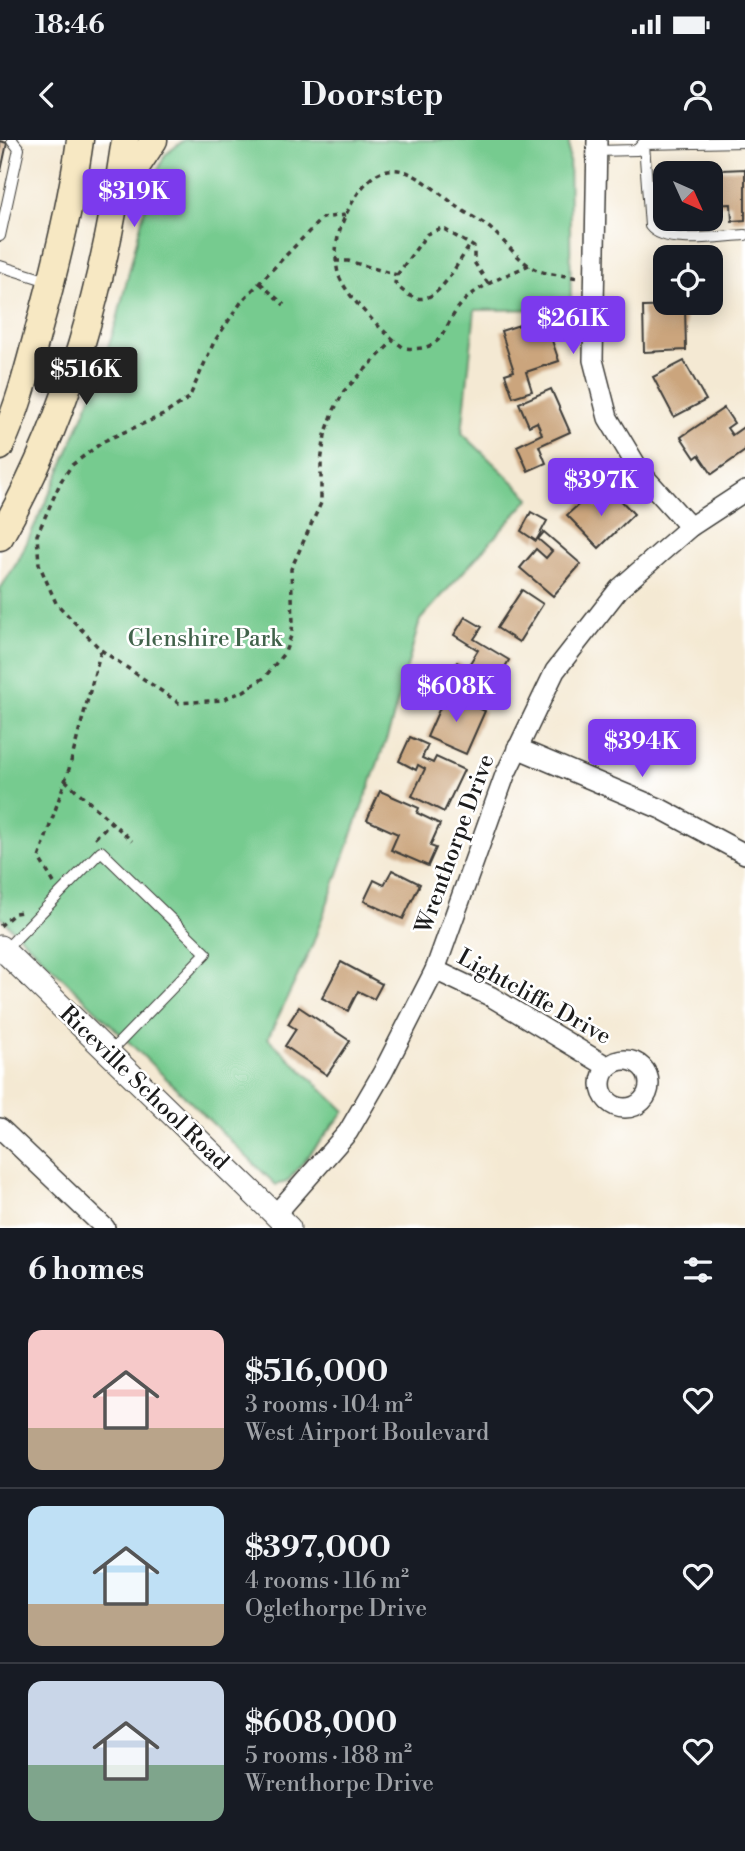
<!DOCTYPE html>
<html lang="en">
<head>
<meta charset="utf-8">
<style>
  body { margin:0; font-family:"Libre Bodoni",serif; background:#242831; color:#f1f3f6; height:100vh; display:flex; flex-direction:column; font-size:26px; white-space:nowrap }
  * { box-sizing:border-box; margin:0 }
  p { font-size:23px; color:#9ea1a6 }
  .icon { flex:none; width:38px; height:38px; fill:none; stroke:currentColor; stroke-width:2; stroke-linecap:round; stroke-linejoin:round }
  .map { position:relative; height:1088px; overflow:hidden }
  .sheet { display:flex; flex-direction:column; background:#171b24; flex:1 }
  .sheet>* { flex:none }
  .needle { width:46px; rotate:135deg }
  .buttons { position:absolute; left:653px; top:21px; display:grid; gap:14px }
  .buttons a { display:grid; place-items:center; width:70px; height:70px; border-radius:14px; background:#171b24; box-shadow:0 4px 18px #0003; font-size:35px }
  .price { position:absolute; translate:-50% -60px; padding:0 16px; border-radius:7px; background:#7c3aed; color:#fff; font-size:23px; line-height:46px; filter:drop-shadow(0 2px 4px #0008) }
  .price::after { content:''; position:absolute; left:50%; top:42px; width:21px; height:16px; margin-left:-10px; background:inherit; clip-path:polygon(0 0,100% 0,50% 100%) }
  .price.on { background:#222; color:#fff }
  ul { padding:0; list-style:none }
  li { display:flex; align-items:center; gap:21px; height:175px; padding:0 28px }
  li+li { border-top:2px solid #363941 }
  li span { display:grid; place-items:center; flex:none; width:196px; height:140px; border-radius:14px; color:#555 }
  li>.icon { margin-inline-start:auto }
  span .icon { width:84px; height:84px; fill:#fffc; stroke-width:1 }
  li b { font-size:30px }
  h2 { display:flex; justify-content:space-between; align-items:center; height:84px; padding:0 28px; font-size:30px }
  .status { display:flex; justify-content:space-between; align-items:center; height:49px; padding:0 35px; background:#171b24; direction:ltr }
  .status svg { height:19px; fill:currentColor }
  header { display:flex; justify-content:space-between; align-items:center; height:91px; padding:0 28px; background:#171b24; font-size:32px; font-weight:700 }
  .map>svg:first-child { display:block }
  .green { fill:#76cb8f; stroke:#497456; stroke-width:2 }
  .building { fill:#cba57d }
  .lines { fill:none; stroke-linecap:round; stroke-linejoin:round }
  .service-casing { stroke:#3c3b37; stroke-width:12 }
  .minor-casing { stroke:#3c3b37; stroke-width:22 }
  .tertiary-casing { stroke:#3c3b37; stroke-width:25 }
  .secondary-casing { stroke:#3c3b37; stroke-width:29 }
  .path { stroke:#3c3b37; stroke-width:3.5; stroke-dasharray:5 5; stroke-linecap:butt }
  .service { stroke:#fff; stroke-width:10 }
  .minor { stroke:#fff; stroke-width:19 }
  .tertiary { stroke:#fff; stroke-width:23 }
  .secondary { stroke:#f7e8c3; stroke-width:26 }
  .labels { text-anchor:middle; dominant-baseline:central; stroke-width:5; stroke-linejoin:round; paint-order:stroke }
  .park-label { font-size:23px; fill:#40624a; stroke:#fff }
  .street-label { font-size:23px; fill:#1c1c1c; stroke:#fff }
</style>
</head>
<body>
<div class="status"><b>18:46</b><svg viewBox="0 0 49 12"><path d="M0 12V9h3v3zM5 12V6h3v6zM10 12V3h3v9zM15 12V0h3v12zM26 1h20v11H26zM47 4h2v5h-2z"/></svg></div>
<header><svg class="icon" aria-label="back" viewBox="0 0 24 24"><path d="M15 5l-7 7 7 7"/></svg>Doorstep<svg class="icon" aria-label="person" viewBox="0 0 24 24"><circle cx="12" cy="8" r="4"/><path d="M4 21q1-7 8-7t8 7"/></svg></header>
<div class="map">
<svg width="745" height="1088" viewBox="0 0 745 1088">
  <rect width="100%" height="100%" fill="#fff"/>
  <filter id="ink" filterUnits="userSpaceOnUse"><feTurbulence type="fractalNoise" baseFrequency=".0143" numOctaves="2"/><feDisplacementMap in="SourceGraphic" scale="14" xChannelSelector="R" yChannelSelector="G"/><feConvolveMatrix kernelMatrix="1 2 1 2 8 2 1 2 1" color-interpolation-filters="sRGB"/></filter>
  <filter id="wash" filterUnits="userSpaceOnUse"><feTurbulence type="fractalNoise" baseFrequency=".00686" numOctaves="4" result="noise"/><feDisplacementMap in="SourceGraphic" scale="28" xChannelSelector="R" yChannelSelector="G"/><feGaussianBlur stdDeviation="1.57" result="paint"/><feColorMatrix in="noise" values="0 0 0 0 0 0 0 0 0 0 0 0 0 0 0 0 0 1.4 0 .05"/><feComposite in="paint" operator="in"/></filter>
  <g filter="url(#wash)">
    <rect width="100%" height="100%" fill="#f4e9d3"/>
    <polygon class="green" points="184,0 569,0 571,169 475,170 462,293 530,358 420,480 390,589 312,806 268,898 345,971 287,1042 276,1045 0,777 0,449 18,421 60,331 93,252 117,180 150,47 165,15"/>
    <g id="blocks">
      <g class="building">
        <polygon points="0,1 7,3 1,31 0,31"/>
        <polygon points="745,29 745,80 732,81 731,64 710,65 710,33 698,31"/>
        <polygon points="685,166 686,210 644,212 643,167"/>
        <polygon points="544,177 559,221 526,232 532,251 513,257 505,234 514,231 501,191"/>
        <polygon points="684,221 706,260 674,277 653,237"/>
        <polygon points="551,249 570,292 539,306 546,323 528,331 517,306 542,294 537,282 529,286 519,263"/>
        <polygon points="724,268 734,283 727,288 732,295 745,286 745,311 712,334 699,315 695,318 681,297"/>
        <polygon points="613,352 634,374 599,408 567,375 587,357 597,368"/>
        <polygon points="531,372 547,381 536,401 521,391"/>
        <polygon points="544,392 581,424 553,456 520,428 536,409 546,418 552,411 538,399"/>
        <polygon points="522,450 543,464 519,502 497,488"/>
        <polygon points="465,477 482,487 474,499 509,520 487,558 448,536 457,522 467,528 478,510 454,495"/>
        <polygon points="446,554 485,571 466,614 427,597"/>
        <polygon points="410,597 428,605 422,618 433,623 436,617 464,630 444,672 412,656 425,629 418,625 416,630 399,621"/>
        <polygon points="380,651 419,668 417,673 440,684 430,706 436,708 428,726 391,710 398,694 367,680"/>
        <polygon points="392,730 420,744 403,779 364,761 374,740 384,745"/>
        <polygon points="341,822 382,844 374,859 358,851 348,871 322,858"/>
        <polygon points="299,867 350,901 327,935 285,906 296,889 288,884"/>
      </g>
    </g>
  </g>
  <g filter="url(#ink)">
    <use href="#blocks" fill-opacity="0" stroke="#3c3b37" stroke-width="2"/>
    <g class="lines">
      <g class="service-casing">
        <g id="service">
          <path d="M 745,2 L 644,4 L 650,86 C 665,106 721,96 745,95"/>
          <polyline points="596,11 637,10 645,1"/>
          <polyline points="0,96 19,9 12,0"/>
          <polyline points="0,126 48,141"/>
          <polyline points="4,811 101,711 206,813 109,913"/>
        </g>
      </g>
      <g class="minor-casing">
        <g id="minor">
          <polyline points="597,0 593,220 608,278 641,333 690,387"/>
          <polyline points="517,608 661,669 745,714"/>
          <polyline points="435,830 490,856 608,927"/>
          <circle cx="625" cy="944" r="24"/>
          <polyline points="0,988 105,1088"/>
          <polyline points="275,1075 348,992 383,932 435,830 505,635 555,531 619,449 690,387 745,351"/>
        </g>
      </g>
      <g class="tertiary-casing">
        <polyline id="tertiary" points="0,807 289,1088"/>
      </g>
      <g class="secondary-casing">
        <g id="secondary">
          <polyline points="121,50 154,0"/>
          <path d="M 0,307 C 17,271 27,233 37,195 C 55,130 71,66 80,0"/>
          <path d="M 0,397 C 70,275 105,139 125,0"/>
        </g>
      </g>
      <g class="path">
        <polyline points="345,75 322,78 242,161 214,202 189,258 163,275 104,301 72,325 61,341 37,395 39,424 56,463 101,510 179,563 222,560 244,551 264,538 285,512 291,496 293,483 291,429 321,363 321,322 325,295 334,270 344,251 393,201"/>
        <path d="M 335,121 L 348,121 L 397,135 L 395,143 C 431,184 449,134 471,104"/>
        <path d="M 529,125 C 508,135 479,145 463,162 C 441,186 447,213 404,208 C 386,195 344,155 338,133 C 332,106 340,82 355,58 C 389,3 421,40 458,67 C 469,76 483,81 493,91 C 506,102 520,123 537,130 C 549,135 565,135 578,138"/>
        <polyline points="397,135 427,94 442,88 474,107 474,122 489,145"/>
        <polyline points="260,143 284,165"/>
        <polyline points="65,640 132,701"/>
        <polyline points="95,698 111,682"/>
        <polyline points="54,743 39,718 69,629 101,510"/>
        <polyline points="0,786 15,773 21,772"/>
      </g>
      <use href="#service" class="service"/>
      <use href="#minor" class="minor"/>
      <use href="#tertiary" class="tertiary"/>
      <use href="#secondary" class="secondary"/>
    </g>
  </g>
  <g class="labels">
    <g class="park-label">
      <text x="205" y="499">Glenshire Park</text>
    </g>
    <g class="street-label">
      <text transform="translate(455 704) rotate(-70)">Wrenthorpe Drive</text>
      <text transform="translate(534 857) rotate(29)">Lightcliffe Drive</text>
      <text transform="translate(144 948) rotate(44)">Riceville School Road</text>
    </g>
  </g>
</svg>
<div class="buttons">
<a><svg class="needle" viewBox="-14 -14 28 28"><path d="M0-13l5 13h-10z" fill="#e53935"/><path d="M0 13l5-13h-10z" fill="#9ea1a6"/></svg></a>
<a><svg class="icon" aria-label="locate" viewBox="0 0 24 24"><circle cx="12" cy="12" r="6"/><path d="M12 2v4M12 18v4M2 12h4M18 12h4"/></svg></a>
</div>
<b class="price" style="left:134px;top:89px">$319K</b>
<b class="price" style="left:573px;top:216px">$261K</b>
<b class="price on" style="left:86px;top:267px">$516K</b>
<b class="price" style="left:601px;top:378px">$397K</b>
<b class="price" style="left:456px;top:584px">$608K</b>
<b class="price" style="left:642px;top:639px">$394K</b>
</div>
<section class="sheet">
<h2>6 homes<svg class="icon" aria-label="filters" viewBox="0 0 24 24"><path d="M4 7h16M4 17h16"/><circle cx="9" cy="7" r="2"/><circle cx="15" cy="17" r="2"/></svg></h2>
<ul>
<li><span style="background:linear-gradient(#f6c9c9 70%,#b9a48a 0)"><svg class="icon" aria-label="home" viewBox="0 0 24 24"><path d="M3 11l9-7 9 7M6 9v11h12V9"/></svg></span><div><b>$516,000</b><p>3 rooms · 104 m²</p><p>West Airport Boulevard</p></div><svg class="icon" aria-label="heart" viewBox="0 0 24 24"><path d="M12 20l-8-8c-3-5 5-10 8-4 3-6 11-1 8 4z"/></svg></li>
<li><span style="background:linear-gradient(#bfe0f5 70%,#b9a48a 0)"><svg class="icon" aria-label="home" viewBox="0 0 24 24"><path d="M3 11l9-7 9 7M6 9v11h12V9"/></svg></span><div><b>$397,000</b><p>4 rooms · 116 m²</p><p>Oglethorpe Drive</p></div><svg class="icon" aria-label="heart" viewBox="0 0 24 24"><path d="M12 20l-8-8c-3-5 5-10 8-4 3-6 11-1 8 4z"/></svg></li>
<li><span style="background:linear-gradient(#c9d6e8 60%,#7fa58c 0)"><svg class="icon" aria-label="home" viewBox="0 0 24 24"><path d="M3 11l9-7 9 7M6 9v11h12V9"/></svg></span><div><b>$608,000</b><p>5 rooms · 188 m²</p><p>Wrenthorpe Drive</p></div><svg class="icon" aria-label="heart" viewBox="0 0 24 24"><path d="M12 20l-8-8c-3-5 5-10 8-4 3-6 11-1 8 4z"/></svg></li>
</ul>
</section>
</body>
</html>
